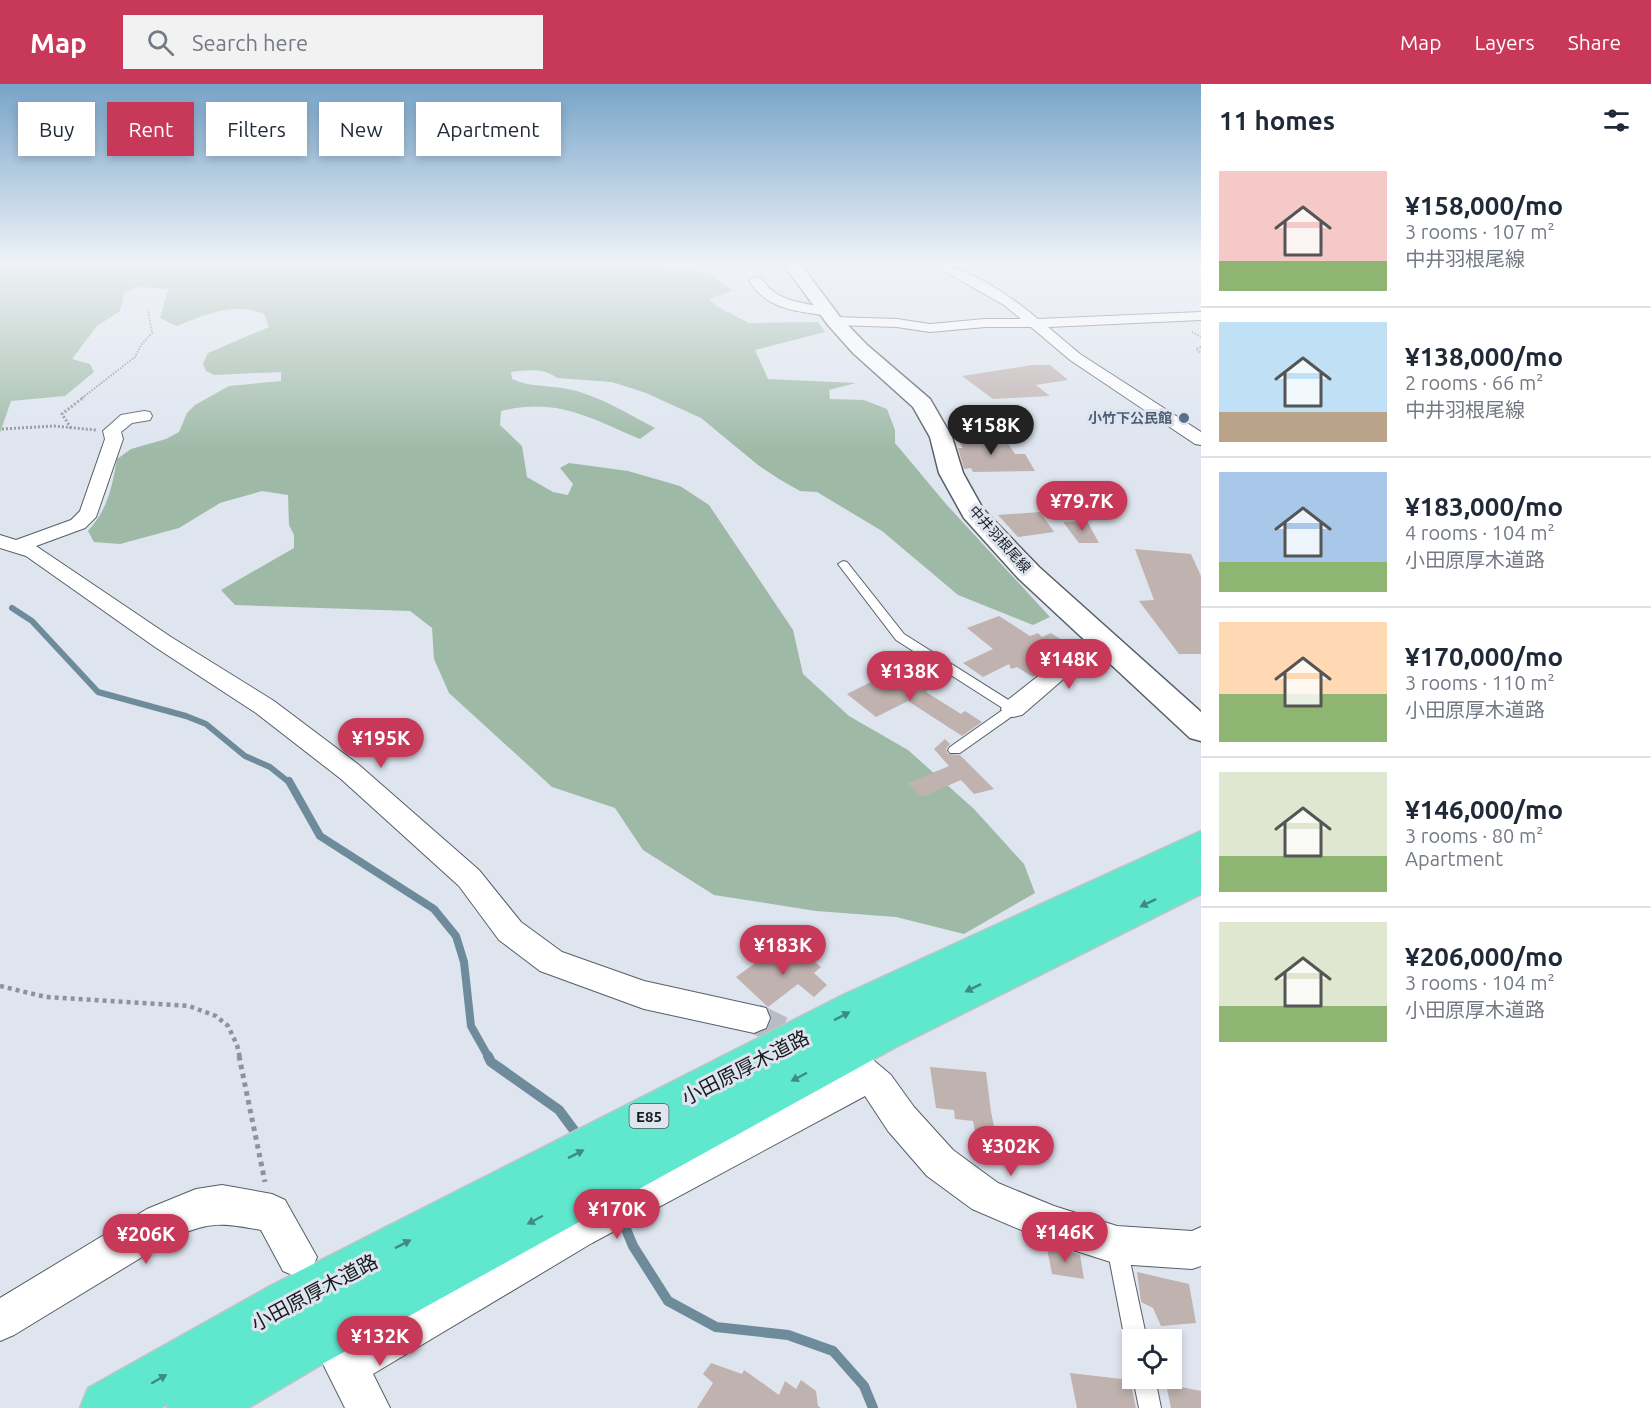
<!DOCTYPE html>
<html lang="en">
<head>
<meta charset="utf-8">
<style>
  body { margin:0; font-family:Ubuntu,"Noto Sans JP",sans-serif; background:#f2f2f3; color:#1f2937; height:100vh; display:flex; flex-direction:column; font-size:22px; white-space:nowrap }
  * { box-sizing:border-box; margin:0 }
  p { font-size:20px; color:#747a83 }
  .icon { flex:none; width:33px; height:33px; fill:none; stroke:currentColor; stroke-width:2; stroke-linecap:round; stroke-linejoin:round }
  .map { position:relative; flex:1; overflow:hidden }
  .details { display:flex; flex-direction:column; background:#fff; width:450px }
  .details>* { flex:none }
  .guide { position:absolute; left:18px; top:18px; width:570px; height:54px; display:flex; gap:12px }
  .fabs { position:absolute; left:1122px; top:1245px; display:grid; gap:12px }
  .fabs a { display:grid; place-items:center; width:60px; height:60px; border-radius:0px; background:#fff; box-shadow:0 3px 9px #0003; font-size:30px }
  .price { position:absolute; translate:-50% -51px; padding:0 14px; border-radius:21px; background:#c83859; color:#fff; font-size:20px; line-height:39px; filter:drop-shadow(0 2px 3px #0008) }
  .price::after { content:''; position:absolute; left:50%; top:36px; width:18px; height:14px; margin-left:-9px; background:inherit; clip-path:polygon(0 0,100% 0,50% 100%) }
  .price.on { background:#222; color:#fff }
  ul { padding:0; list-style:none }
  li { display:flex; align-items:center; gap:18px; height:150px; padding:0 18px }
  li+li { border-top:2px solid #e0e1e3 }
  li span { display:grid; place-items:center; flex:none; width:168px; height:120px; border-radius:0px; color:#555 }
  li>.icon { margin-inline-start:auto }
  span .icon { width:72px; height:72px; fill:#fffc; stroke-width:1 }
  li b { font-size:26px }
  h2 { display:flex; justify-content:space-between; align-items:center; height:72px; padding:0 18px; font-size:26px }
  .pill { padding:0 21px; border-radius:0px; background:#fff; box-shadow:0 3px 9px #0003; font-size:21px; line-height:54px }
  .pill.on { background:#c83859; color:#fff }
  header { display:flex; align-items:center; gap:36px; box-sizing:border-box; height:84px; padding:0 30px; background:#c83859; color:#fff }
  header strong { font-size:28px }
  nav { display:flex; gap:33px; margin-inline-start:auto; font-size:21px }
  .search { width:420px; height:54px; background:#f2f2f3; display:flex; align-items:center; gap:15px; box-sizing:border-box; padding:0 21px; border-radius:0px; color:#747a83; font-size:22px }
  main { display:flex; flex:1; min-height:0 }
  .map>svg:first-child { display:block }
  .forest { fill:#9ebaa7 }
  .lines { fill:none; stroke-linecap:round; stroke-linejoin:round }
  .stream-far2 { stroke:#6e8b9b; stroke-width:6 }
  .stream-far1 { stroke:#6e8b9b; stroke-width:8 }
  .stream { stroke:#6e8b9b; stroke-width:10 }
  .building { fill:#bfb2af }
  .minor-tunnel { stroke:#b6bdc5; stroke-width:30; stroke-dasharray:30 15; stroke-linecap:butt }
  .service-casing { stroke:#585e67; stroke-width:2 }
  .minor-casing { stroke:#585e67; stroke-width:2 }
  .secondary-casing { stroke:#585e67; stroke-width:3 }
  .trunk-casing { stroke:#c3c4c4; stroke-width:3 }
  .path-far3 { stroke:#8e939a; stroke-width:2; stroke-dasharray:1.5 1.5; stroke-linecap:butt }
  .path-far2 { stroke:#8e939a; stroke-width:3; stroke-dasharray:2 2; stroke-linecap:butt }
  .path-far1 { stroke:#8e939a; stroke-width:4.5; stroke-dasharray:4 4; stroke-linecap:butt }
  .path { stroke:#8e939a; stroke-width:5; stroke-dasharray:4.5 4.5; stroke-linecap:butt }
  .service { fill:#fff; fill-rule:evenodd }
  .minor { fill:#fff; fill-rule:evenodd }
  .secondary { fill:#fff; fill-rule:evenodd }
  .trunk { fill:#5fe8ce; fill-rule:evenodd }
  .oneway { fill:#3f8c7f }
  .service-dot { fill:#5c6f8a; stroke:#dee5ef; stroke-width:2 }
  .labels { text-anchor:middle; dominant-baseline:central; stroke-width:6; stroke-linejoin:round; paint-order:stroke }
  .far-service-label { font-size:14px; font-weight:bold; fill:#4e5e75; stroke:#dee5ef; text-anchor:end }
  .far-street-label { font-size:14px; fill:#181b1e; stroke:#dee5ef }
  .shield { fill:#dee5ef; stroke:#53585d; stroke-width:1.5 }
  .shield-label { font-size:15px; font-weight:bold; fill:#181b1e }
  .near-street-label { font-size:20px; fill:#181b1e; stroke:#dee5ef }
</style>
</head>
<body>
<header>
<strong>Map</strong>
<div class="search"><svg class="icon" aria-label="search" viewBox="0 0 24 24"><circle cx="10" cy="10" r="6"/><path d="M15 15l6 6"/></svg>Search here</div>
<nav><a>Map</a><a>Layers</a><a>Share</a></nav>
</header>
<main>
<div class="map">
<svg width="1201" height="1324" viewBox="0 0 1201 1324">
  <rect width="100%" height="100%" fill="#dee5ef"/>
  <path class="forest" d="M 0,181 L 646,181 L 692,185 L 712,191 L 732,207 L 709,215 L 718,223 L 749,239 L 818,238 L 825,248 L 755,266 L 768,295 L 856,299 L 829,306 L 830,315 L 864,316 L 887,325 L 895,346 L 895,359 L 946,420 L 1050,533 L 1033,541 L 958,511 L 882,447 L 817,408 L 800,407 L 779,395 L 758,381 L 701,334 L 646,309 L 612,298 L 557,294 C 543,284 528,286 511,288 L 512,295 C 529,303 549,301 568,305 C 598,311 628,330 655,344 L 640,355 C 590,334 557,313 501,327 L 500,341 L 522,362 L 527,393 L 553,408 L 568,411 L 573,400 L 560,384 L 569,379 L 628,387 L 680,402 L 709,421 L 793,546 L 803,590 L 849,632 L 908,666 L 974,725 L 1024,780 L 1035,809 L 964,850 L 896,833 L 816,827 L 714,811 L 643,766 L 615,724 L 552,703 L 449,609 L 434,575 L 432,544 L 410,527 L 235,521 L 221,506 L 294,464 L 294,451 L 289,441 L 288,411 L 262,407 L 220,419 L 179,444 L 120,460 L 94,458 L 88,447 C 108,425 112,403 117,375 L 131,365 L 166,355 L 179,348 L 187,329 L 195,321 L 229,302 L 281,297 L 281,288 L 214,291 L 206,287 L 203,280 L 208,269 L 269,243 L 264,230 C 234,217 205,231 177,242 L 160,234 L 168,205 L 135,203 L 124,210 L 120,227 L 97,242 L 72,275 L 90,280 L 94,288 L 65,312 L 11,317 L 0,349 Z"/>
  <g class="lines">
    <polyline class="stream-far2" points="12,524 32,537 98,608 186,632 206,640 245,672 270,683 290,699"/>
    <polyline class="stream-far1" points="289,697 320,752 434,825 456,852 464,878 471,942 489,974"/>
    <g class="stream">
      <polyline points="488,972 491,978 559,1026 579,1053"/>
      <polyline points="621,1133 633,1162 668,1217 716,1243 788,1251 833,1267 864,1302 873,1324"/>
    </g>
  </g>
  <g class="building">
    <polygon points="1032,281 1050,281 1068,296 1036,301 1050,312 993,315 962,292"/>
    <polygon points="981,351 983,355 1005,355 1015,370 1025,370 1035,387 973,388 971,384 964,385 958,364 963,364 955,352"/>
    <polygon points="1040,428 1054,448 1018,453 998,431"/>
    <polygon points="1087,437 1099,459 1079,459 1063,438"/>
    <polygon points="1135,465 1191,470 1201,492 1201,570 1179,570 1139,517 1154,516"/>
    <polygon points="999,532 1030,552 1038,549 1042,553 1051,549 1068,560 1058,564 1069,572 1050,580 1033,593 1017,583 1011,585 1009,580 983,593 963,579 993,565 967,544"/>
    <polygon points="901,591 905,594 909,591 928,605 926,608 961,630 965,627 982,638 962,652 908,617 876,633 847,610 879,594"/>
    <polygon points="945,655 950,660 946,665 948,670 960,671 994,705 974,710 961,696 922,713 908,699 949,682 934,665"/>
    <polygon points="794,860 821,883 814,889 827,901 814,913 798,900 768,923 736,893 762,874 769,880"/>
    <polygon points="930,983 986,988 991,1028 1002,1080 978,1062 973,1037 955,1035 954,1026 936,1024"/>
    <polygon points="1046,1159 1080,1171 1084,1195 1052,1190"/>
    <polygon points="1137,1188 1189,1200 1196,1239 1161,1242 1153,1224 1141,1218"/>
    <polygon points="711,1279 742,1290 744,1286 779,1311 785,1297 796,1305 801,1296 816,1307 818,1322 821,1324 697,1324 713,1299 703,1290"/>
    <polygon points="1070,1289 1130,1296 1136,1324 1077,1324"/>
    <polygon points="1166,1300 1201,1307 1201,1324 1171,1324"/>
  </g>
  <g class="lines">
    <polyline class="minor-tunnel" points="754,934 805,959"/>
    <g class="service-casing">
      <g id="service">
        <polygon points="843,477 847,478 904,550 1018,622 1019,625 1018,628 960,669 950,669 948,666 950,663 1004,625 896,556 838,480"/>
        <polygon points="1117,1153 1124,1156 1127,1163 1147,1256 1132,1256 1132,1265 1128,1264 1125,1256 1107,1163 1110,1156"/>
        <polygon points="1133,1294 1155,1294 1161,1324 1139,1324"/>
      </g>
    </g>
    <g class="minor-casing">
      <g id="minor">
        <path d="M 933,181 C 967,181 1012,213 1038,235 L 1201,228 L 1201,236 L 1048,243 L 1080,270 L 1201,348 L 1201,361 L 1195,360 L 1070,276 L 1031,243 L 985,243 L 930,248 L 897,243 L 834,241 L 827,237 L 834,233 L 897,235 L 930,240 L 985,235 L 1021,235 L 1004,221 Z"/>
        <path d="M 756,193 L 761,194 C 778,220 804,218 832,225 L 834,228 L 827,232 C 795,226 769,227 749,197 Z"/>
        <polygon points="144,327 150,328 152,332 150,336 132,339 121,348 123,355 96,433 85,444 36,462 171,553 274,617 359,681 479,786 521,838 562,868 644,897 766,924 770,934 766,944 754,949 644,925 540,887 499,856 459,802 341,695 256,629 155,563 26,472 0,464 0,451 16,456 71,436 80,427 105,355 103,347 121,331"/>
        <polygon points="1111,557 1119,559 1122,564 1119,569 1067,592 1022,631 1013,633 1004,631 1001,625 1004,619 1051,582"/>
        <polygon points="860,970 872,975 891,991 914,1023 953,1066 998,1099 1054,1122 1117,1142 1192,1147 1201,1143 1201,1182 1192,1185 1117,1180 1054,1160 972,1125 927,1092 888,1047 865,1012 592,1159 373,1290 390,1324 345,1324 318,1270 324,1255 339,1249 353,1255 564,1131 843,987 848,975"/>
        <path d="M 222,1101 L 272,1110 L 285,1116 L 317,1173 L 311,1187 L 297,1193 L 283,1187 L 261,1146 C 223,1139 210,1137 175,1153 L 14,1251 L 0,1257 L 0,1214 L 147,1125 L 196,1105 Z"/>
      </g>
    </g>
    <g class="secondary-casing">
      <polygon id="secondary" points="784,181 801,181 840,233 867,261 930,315 952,353 963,389 983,425 1039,483 1201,628 1201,657 1190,654 1019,495 964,434 939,389 930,353 913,323 853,269 828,241"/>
    </g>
    <g class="trunk-casing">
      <polygon id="trunk" points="1201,747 1201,777 1194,780 1201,778 1201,810 896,963 324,1279 248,1324 167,1324 169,1319 161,1324 80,1324 88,1304 272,1201 843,911"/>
    </g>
    <g class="path-far3">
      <polyline points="1192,248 1201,253"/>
      <polyline points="1201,263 1196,265 1201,269"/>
      <polyline points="82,314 135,273 141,261 152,249 148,226"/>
    </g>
    <g class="path-far2">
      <polyline points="71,344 62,330 84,313"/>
      <polyline points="2,345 54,342 96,346"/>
    </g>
    <polyline class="path-far1" points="0,902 46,913 189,922 216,932 228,942 237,961 240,974"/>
    <polyline class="path" points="239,972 265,1098"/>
    <use href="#service" class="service"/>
    <use href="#minor" class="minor"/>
    <use href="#secondary" class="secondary"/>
    <use href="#trunk" class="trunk"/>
  </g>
  <defs><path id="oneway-solid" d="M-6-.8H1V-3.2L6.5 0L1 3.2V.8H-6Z" transform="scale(1.5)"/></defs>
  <g class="oneway">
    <use href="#oneway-solid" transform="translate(1148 819) rotate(154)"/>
    <use href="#oneway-solid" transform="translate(973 904) rotate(154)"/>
    <use href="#oneway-solid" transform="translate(842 932) rotate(-27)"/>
    <use href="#oneway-solid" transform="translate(799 993) rotate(152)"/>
    <use href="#oneway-solid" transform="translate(576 1070) rotate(-27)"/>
    <use href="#oneway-solid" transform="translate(535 1136) rotate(152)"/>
    <use href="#oneway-solid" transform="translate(403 1160) rotate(-27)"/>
    <use href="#oneway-solid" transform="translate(159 1295) rotate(-30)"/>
  </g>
  <linearGradient id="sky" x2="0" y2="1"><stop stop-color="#77a4c9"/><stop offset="0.49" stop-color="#f0f3f8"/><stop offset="1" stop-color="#f0f3f8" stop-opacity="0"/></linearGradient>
  <rect width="1201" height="367" fill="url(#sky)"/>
  <circle class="service-dot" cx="1184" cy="334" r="6"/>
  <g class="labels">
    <g class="far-service-label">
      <text x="1172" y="334">小竹下公民館</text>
    </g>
    <g class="far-street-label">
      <text transform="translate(1000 455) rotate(48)">中井羽根尾線</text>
    </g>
    <rect class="shield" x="629.5" y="1020" width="39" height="24" rx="4.5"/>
    <g class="shield-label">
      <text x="649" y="1032">E85</text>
    </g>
    <g class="near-street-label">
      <text transform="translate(745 983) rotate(-27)">小田原厚木道路</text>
      <text transform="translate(314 1208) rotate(-28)">小田原厚木道路</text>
    </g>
  </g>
</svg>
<div class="fabs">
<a><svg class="icon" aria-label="locate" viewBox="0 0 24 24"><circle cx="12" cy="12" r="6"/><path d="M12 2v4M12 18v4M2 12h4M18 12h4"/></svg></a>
</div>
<b class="price on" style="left:991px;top:372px">¥158K</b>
<b class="price" style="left:1082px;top:448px">¥79.7K</b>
<b class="price" style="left:1069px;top:606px">¥148K</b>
<b class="price" style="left:910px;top:618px">¥138K</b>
<b class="price" style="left:381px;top:685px">¥195K</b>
<b class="price" style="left:783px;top:892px">¥183K</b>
<b class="price" style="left:1011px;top:1093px">¥302K</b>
<b class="price" style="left:617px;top:1156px">¥170K</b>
<b class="price" style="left:1065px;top:1179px">¥146K</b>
<b class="price" style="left:146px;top:1181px">¥206K</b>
<b class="price" style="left:380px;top:1283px">¥132K</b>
<div class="guide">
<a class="pill">Buy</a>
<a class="pill on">Rent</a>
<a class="pill">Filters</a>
<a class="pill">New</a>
<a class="pill">Apartment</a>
</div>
</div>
<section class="details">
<h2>11 homes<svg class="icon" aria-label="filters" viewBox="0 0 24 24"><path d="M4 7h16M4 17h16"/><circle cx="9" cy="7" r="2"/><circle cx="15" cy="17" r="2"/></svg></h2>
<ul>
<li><span style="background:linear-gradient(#f6c9c9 75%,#8fb573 0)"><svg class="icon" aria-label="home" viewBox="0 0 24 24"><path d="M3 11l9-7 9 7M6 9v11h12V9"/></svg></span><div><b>¥158,000/mo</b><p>3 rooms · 107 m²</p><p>中井羽根尾線</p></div></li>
<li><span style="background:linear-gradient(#bfe0f5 75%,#b9a48a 0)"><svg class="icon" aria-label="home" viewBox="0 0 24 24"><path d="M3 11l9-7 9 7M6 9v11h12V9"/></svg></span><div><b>¥138,000/mo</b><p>2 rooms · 66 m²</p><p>中井羽根尾線</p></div></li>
<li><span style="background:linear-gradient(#a9c7e8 75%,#8fb573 0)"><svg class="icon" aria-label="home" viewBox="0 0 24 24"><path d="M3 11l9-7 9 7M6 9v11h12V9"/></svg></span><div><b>¥183,000/mo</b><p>4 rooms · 104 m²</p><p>小田原厚木道路</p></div></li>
<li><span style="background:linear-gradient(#ffd9b3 60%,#8fb573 0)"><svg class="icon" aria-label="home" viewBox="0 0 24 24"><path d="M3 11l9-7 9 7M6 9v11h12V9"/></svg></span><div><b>¥170,000/mo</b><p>3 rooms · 110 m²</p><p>小田原厚木道路</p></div></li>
<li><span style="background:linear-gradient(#dfe7d0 70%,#8fb573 0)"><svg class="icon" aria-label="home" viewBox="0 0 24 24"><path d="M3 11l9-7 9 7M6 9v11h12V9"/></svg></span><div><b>¥146,000/mo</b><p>3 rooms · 80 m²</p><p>Apartment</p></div></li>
<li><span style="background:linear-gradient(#dfe7d0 70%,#8fb573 0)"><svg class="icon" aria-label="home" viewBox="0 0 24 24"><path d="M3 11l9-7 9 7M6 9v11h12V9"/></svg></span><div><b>¥206,000/mo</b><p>3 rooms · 104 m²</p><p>小田原厚木道路</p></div></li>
</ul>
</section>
</main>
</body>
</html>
